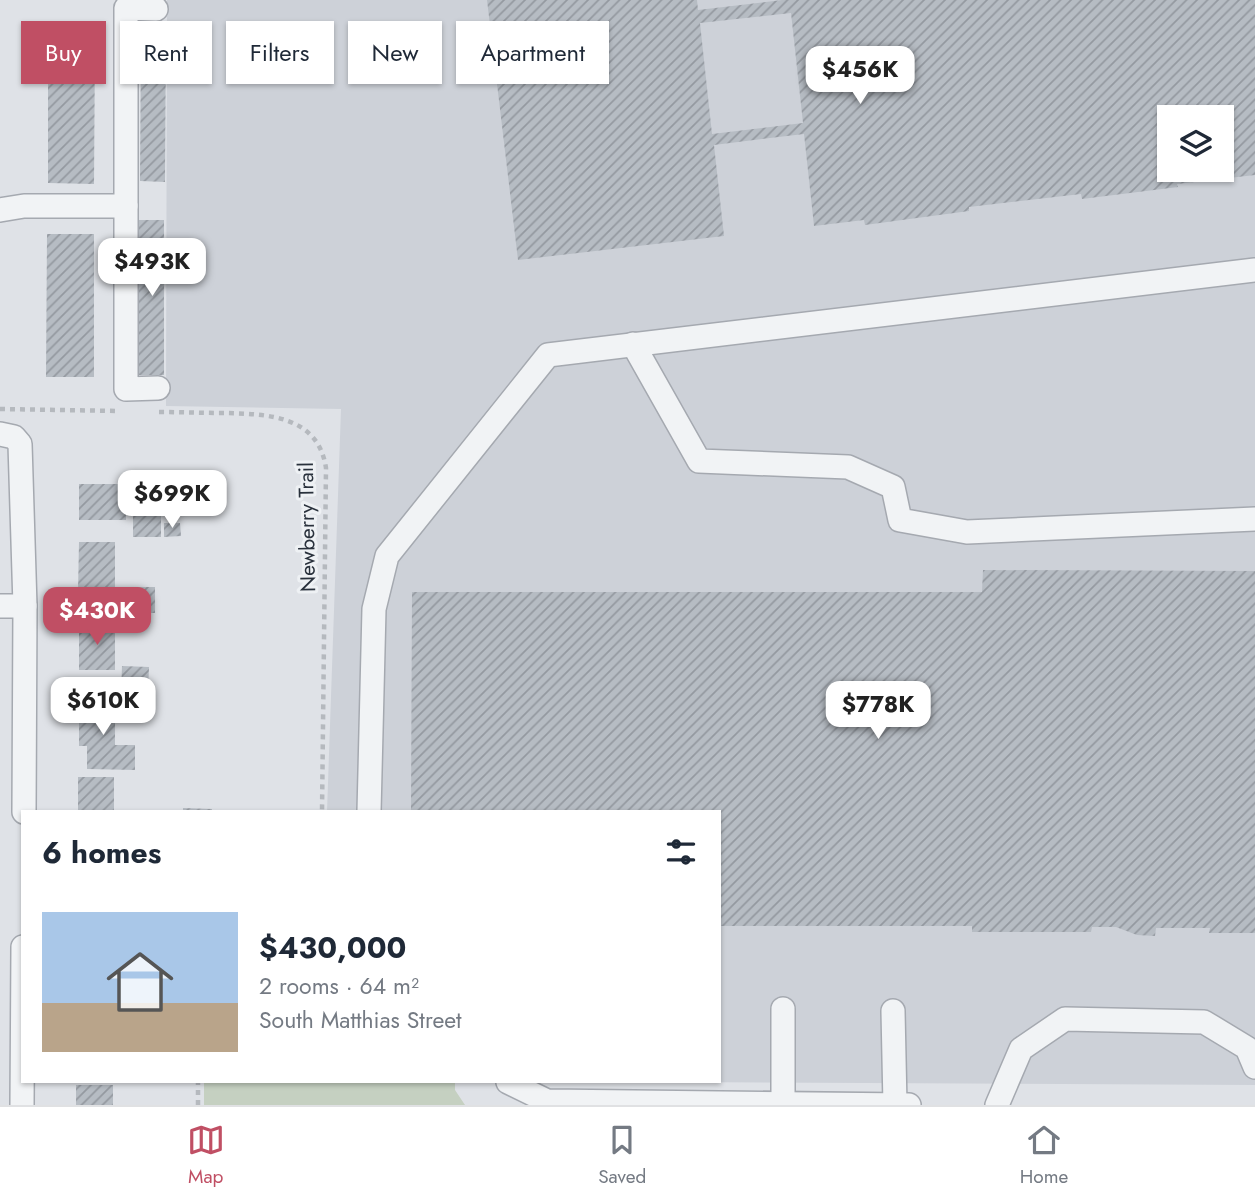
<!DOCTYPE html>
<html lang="en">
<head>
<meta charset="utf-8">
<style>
  body { margin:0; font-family:Jost,sans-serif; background:#f2f2f3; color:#1f2937; height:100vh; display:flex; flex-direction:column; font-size:26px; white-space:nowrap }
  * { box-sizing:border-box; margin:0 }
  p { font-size:23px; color:#747a83 }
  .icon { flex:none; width:38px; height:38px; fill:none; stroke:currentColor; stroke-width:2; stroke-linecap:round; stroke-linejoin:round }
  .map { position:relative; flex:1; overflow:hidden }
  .side { position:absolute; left:21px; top:810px; width:700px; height:273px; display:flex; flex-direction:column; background:#fff; border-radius:0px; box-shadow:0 2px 5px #0004 }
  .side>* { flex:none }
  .hud { position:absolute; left:21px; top:21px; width:700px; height:63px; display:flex; gap:14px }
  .tools { position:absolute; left:1157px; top:105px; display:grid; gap:14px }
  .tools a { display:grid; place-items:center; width:77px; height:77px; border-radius:0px; background:#fff; box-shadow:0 2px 5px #0004; font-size:35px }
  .price { position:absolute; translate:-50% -60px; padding:0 16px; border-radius:14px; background:#fff; color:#222; font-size:23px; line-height:46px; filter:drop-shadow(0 2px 4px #0008) }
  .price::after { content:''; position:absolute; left:50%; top:42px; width:21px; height:16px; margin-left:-10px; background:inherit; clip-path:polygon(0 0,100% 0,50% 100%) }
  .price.current { background:#c04f64; color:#fff }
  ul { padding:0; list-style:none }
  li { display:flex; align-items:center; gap:21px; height:175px; padding:0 21px }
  li span { display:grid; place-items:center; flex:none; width:196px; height:140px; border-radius:0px; color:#555 }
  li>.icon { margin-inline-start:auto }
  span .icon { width:84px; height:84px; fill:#fffc; stroke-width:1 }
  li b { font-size:30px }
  h2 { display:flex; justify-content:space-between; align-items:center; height:84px; padding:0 21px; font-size:30px }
  .tag { padding:0 24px; border-radius:0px; background:#fff; box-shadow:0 2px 5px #0004; font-size:24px; line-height:63px }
  .tag.current { background:#c04f64; color:#fff }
  .dock { display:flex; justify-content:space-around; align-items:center; height:98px; border-top:2px solid #e0e1e3; background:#fff; font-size:19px; color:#747a83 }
  .dock a { display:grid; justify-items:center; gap:4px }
  .dock .current { color:#c04f64 }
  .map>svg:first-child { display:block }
  .built { fill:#cdd1d8; fill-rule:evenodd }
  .grass { fill:#c5d0c1 }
  .building { fill:url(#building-hatch); fill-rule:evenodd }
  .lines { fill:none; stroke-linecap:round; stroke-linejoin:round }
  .minor-casing { stroke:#a5a9b0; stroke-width:26 }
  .path { stroke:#b5b9be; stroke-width:4.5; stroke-dasharray:5 5; stroke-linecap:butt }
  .minor { stroke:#f1f3f5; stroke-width:23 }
  .labels { text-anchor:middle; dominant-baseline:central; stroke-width:6; stroke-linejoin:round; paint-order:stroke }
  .street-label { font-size:21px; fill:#29313c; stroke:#eef1f4 }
</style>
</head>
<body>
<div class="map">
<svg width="1255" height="1105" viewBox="0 0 1255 1105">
  <defs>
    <pattern id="building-hatch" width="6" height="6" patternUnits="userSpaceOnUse" patternTransform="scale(1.75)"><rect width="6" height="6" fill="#b6bcc3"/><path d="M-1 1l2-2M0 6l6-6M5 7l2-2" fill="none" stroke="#9499a0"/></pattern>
  </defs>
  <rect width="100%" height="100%" fill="#dfe2e7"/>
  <path class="built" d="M 167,0 L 1255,0 L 1255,1085 L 680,1082 L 719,1082 L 719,812 L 327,812 L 341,409 L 166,406 ZM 1169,117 L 1222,117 L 1222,170 L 1169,170 Z"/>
  <polygon class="grass" points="204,1082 455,1082 455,1090 465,1105 204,1105"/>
  <g class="building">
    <path d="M 487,0 L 697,0 L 698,10 L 782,0 L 1255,0 L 1255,175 L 1177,184 L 1178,187 L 1082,199 L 1081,194 L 969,207 L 969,211 L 865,225 L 864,220 L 814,226 L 804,134 L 770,138 L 714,145 L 724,236 L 518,260 ZM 791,13 L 803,123 L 712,134 L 700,23 ZM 1169,117 L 1222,117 L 1222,170 L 1169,170 Z"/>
    <polygon points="141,27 166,27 165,182 140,181"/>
    <polygon points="48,41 95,41 94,184 48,183"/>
    <rect x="139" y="220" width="25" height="155"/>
    <polygon points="47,234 94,234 94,377 46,377"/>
    <rect x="79" y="484" width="47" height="36"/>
    <rect x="133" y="509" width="28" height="28"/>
    <polygon points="164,523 180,523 181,536 164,537"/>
    <polygon points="79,542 115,542 115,615 85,615 85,592 78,592"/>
    <polygon points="983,570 1255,571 1255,933 1209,933 1210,928 1156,928 1155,936 1137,935 1116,927 1092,927 1091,932 972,932 972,926 719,926 719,812 411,812 412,592 982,592"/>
    <rect x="130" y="587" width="25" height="26"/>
    <rect x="79" y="624" width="36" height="46"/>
    <polygon points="122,666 149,667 148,694 121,694"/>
    <polygon points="79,699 115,700 115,745 135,745 135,770 87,769 87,746 79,746"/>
    <rect x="78" y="777" width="36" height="35"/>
    <polygon points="183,808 212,809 212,812 183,812"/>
    <rect x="76" y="1085" width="37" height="20"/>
  </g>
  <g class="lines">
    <g class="minor-casing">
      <g id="minor">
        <polyline points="156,9 126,8 126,389 158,388"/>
        <polyline points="0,210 24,206 126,206"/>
        <polyline points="633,344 699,461 848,467 893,487 900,520 967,532 1255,519"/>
        <polyline points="0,434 14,437 20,444 25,606 24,812"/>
        <polyline points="0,606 25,606"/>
        <polyline points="369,812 374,609 387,556 548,355 1255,270"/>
        <polyline points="783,1009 783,1104"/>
        <polyline points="893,1011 895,1105"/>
        <polyline points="508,1082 547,1101 909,1105"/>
        <polyline points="22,1105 23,947"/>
        <polyline points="997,1105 1021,1049 1065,1019 1204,1022 1247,1048 1255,1067"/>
      </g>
    </g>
    <g class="path">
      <polyline points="0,409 119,411"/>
      <path d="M 159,412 C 181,412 202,413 224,413 C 267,414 318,415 326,468 L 322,812"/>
      <polyline points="198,1105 198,1082"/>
    </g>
    <use href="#minor" class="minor"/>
  </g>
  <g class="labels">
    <g class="street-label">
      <text transform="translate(307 527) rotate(-91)">Newberry Trail</text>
    </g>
  </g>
</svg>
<div class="tools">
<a><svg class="icon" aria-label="layers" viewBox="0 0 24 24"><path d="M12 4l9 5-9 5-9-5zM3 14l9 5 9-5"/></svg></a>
</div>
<b class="price" style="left:860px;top:106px">$456K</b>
<b class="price" style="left:152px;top:298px">$493K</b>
<b class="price" style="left:172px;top:530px">$699K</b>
<b class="price current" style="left:97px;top:647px">$430K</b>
<b class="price" style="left:103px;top:737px">$610K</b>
<b class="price" style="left:878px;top:741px">$778K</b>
<div class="hud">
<a class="tag current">Buy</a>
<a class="tag">Rent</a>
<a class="tag">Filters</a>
<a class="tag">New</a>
<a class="tag">Apartment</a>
</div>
<section class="side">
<h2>6 homes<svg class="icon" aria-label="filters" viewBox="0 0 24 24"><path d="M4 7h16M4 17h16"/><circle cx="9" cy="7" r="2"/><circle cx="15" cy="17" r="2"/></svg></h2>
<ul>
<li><span style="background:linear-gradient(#a9c7e8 65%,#b9a48a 0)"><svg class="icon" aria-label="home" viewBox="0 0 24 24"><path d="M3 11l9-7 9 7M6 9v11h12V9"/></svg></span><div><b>$430,000</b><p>2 rooms · 64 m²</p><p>South Matthias Street</p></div></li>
</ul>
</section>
</div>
<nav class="dock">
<a class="current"><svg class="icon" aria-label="map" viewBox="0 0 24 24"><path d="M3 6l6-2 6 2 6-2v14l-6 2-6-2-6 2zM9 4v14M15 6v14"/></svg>Map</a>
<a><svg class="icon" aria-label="saved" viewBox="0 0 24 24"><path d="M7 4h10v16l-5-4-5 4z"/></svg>Saved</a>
<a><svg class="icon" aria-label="home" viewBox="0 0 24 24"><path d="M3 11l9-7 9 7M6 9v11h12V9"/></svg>Home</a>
</nav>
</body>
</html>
